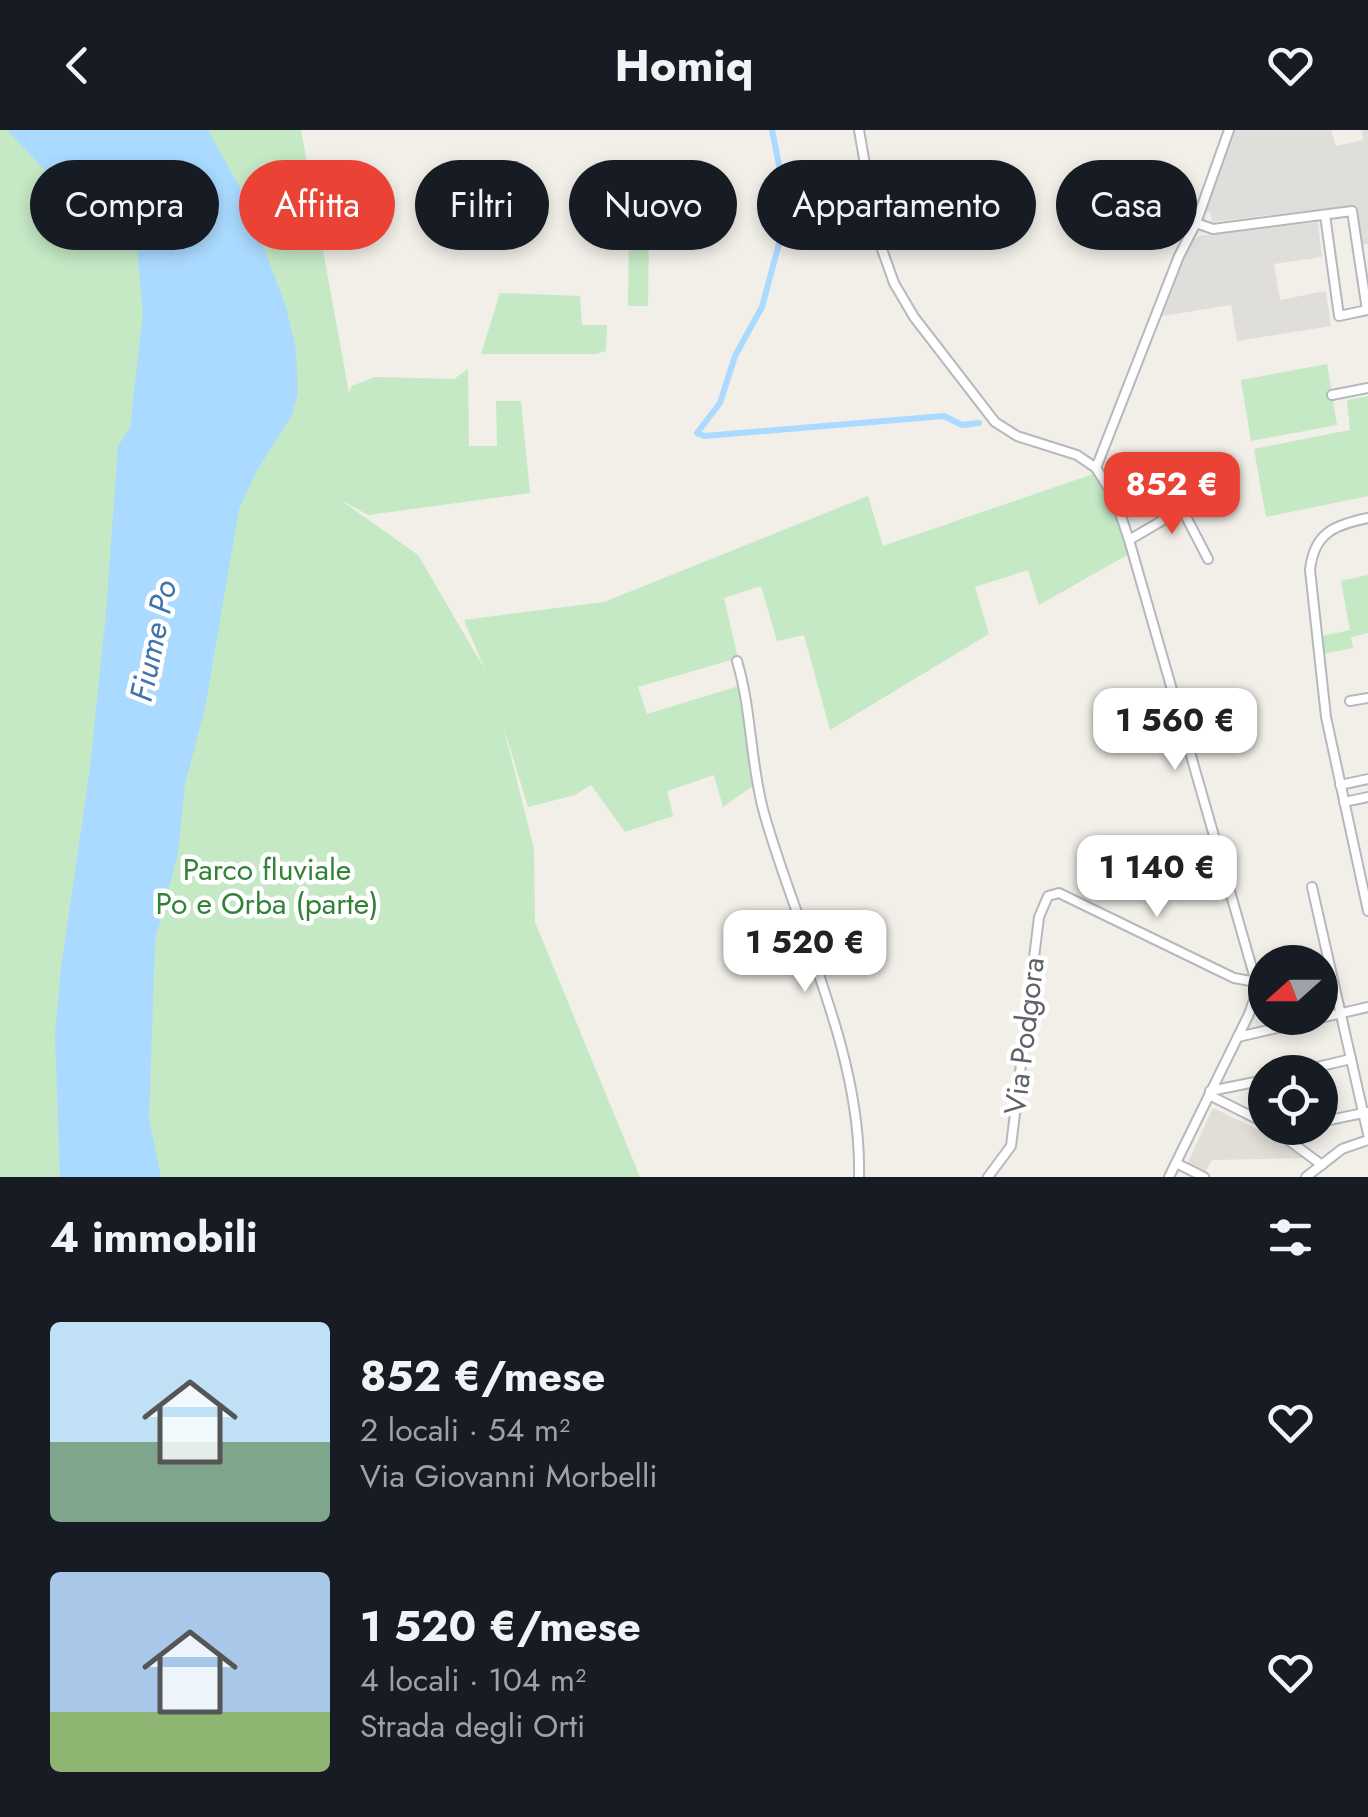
<!DOCTYPE html>
<html lang="it">
<head>
<meta charset="utf-8">
<style>
  body { margin:0; font-family:Jost,sans-serif; background:#242831; color:#f1f3f6; height:100vh; display:flex; flex-direction:column; font-size:38px; white-space:nowrap }
  * { box-sizing:border-box; margin:0 }
  p { font-size:32px; color:#9ea1a6 }
  .icon { flex:none; width:55px; height:55px; fill:none; stroke:currentColor; stroke-width:2; stroke-linecap:round; stroke-linejoin:round }
  .map { position:relative; height:1047px; overflow:hidden }
  .drawer { display:flex; flex-direction:column; background:#171b24; flex:1 }
  .drawer>* { flex:none }
  .banner { position:absolute; left:30px; top:30px; width:1310px; height:90px; display:flex; gap:20px }
  .needle { width:65px; rotate:249deg }
  .buttons { position:absolute; left:1248px; top:815px; display:grid; gap:20px }
  .buttons a { display:grid; place-items:center; width:90px; height:90px; border-radius:50%; background:#171b24; box-shadow:0 5px 15px #0003; font-size:50px }
  .price { position:absolute; translate:-50% -85px; padding:0 22px; border-radius:20px; background:#fff; color:#222; font-size:32px; line-height:65px; filter:drop-shadow(0 2px 5px #0008) }
  .price::after { content:''; position:absolute; left:50%; top:60px; width:30px; height:22px; margin-left:-15px; background:inherit; clip-path:polygon(0 0,100% 0,50% 100%) }
  .price.selected { background:#ea4335; color:#fff }
  ul { padding:0; list-style:none }
  li { display:flex; align-items:center; gap:30px; height:250px; padding:0 50px }
  li span { display:grid; place-items:center; flex:none; width:280px; height:200px; border-radius:10px; color:#555 }
  li>.icon { margin-inline-start:auto }
  span .icon { width:120px; height:120px; fill:#fffc; stroke-width:1 }
  li b { font-size:42px }
  h2 { display:flex; justify-content:space-between; align-items:center; height:120px; padding:0 50px; font-size:42px }
  .pill { padding:0 35px; border-radius:45px; background:#171b24; box-shadow:0 5px 15px #0003; font-size:35px; line-height:90px }
  .pill.selected { background:#ea4335; color:#fff }
  header { display:flex; justify-content:space-between; align-items:center; height:130px; padding:0 50px; background:#171b24; font-size:45px; font-weight:700 }
  .map>svg:first-child { display:block }
  .industrial { fill:#e0deda }
  .education { fill:#e1ded6 }
  .green { fill:#c5e8c5 }
  .water { fill:#aadaff }
  .lines { fill:none; stroke-linecap:round; stroke-linejoin:round }
  .canal { stroke:#aadaff; stroke-width:6 }
  .minor-casing { stroke:#b5b8bc; stroke-width:12 }
  .minor { stroke:#fff; stroke-width:8 }
  .labels { text-anchor:middle; dominant-baseline:central; stroke-width:9; stroke-linejoin:round; paint-order:stroke }
  .park-label { font-size:30px; fill:#348238; stroke:#fff }
  .street-label { font-size:30px; fill:#5f6368; stroke:#fff }
  .water-label { font-size:32px; font-style:italic; fill:#4174aa; stroke:#fff }
</style>
</head>
<body>
<header><svg class="icon" aria-label="back" viewBox="0 0 24 24"><path d="M15 5l-7 7 7 7"/></svg>Homiq<svg class="icon" aria-label="heart" viewBox="0 0 24 24"><path d="M12 20l-8-8c-3-5 5-10 8-4 3-6 11-1 8 4z"/></svg></header>
<div class="map">
<svg width="1368" height="1047" viewBox="0 0 1368 1047">
  <rect width="100%" height="100%" fill="#f1efe8"/>
  <g class="industrial">
    <polygon points="1232,0 1331,0 1336,16 1363,10 1362,0 1368,0 1368,114 1362,115 1355,75 1212,92 1211,83 1205,81"/>
    <polygon points="1318,92 1322,127 1274,134 1280,170 1326,161 1331,196 1237,211 1231,175 1162,186 1189,115 1199,106"/>
  </g>
  <polygon class="education" points="1213,978 1284,1012 1307,1028 1212,1030 1205,1042 1187,1034"/>
  <g class="green">
    <polygon points="0,0 301,0 349,263 352,256 375,247 454,249 468,239 469,316 497,316 496,271 521,271 530,363 368,385 339,369 418,425 485,540 464,490 604,472 868,366 883,416 1096,343 1112,369 1129,424 1039,475 1028,440 975,457 989,504 830,600 804,505 777,511 761,456 724,468 738,528 638,557 647,584 742,555 757,653 723,677 714,645 667,661 673,686 625,702 591,655 575,665 528,677 503,595 534,719 535,792 640,1047 0,1047"/>
    <polygon points="651,48 652,92 604,92 603,49"/>
    <polygon points="629,98 649,99 648,176 628,176"/>
    <polygon points="500,163 580,166 582,195 607,195 606,221 596,224 481,224"/>
    <polygon points="1327,234 1337,295 1251,311 1241,250"/>
    <polygon points="1368,266 1368,366 1266,387 1254,319 1350,300 1347,270"/>
    <polygon points="1368,445 1368,503 1351,507 1353,518 1323,524 1322,506 1350,500 1341,451"/>
  </g>
  <polygon class="water" points="7,0 208,0 245,67 286,177 296,220 298,263 292,285 256,342 239,379 205,578 185,654 178,723 155,811 149,990 161,1047 60,1047 55,904 61,838 90,638 106,483 118,316 130,298 143,183 137,118 109,108"/>
  <g class="lines">
    <polyline class="canal" points="772,0 786,70 785,91 762,177 735,226 720,273 697,303 704,306 944,286 962,295 979,293"/>
    <g class="minor-casing">
      <g id="minor">
        <polyline points="859,0 878,108 894,153 914,187 995,292 1017,306 1077,325 1096,338 1115,368 1129,410 1256,852 1256,864 1249,884 1169,1047"/>
        <polyline points="1196,93 1213,99 1352,81 1367,180 1339,186 1325,85"/>
        <polyline points="1332,265 1368,258"/>
        <polyline points="1096,338 1179,126 1196,93 1229,0"/>
        <path d="M 1368,388 C 1334,395 1314,403 1310,440 L 1326,587 L 1368,781"/>
        <polyline points="1129,410 1182,379 1208,429"/>
        <path d="M 737,531 C 752,581 750,633 764,683 C 797,800 862,923 859,1047"/>
        <polyline points="1350,571 1368,568"/>
        <polyline points="1340,655 1368,649"/>
        <polyline points="1344,672 1368,667"/>
        <polyline points="1312,757 1368,1004"/>
        <polyline points="1238,907 1368,877"/>
        <polyline points="1296,942 1351,929"/>
        <polyline points="1210,961 1265,950"/>
        <polyline points="1209,965 1265,993"/>
        <polyline points="1320,992 1368,982"/>
        <polyline points="1272,998 1322,1035"/>
        <polyline points="1277,998 1293,998"/>
        <polyline points="1176,1033 1204,1047"/>
        <polyline points="988,1047 1011,1016 1039,787 1048,766 1059,763 1234,848 1256,852"/>
        <polyline points="1306,1047 1342,1019 1368,1010"/>
      </g>
    </g>
    <use href="#minor" class="minor"/>
  </g>
  <g class="labels">
    <g class="park-label">
      <text x="267" y="739">Parco fluviale<tspan x="267" dy="34">Po e Orba (parte)</tspan></text>
    </g>
    <g class="street-label">
      <text transform="translate(1024 906) rotate(-83)">Via Podgora</text>
    </g>
    <g class="water-label">
      <text transform="translate(153 511) rotate(-78)">Fiume Po</text>
    </g>
  </g>
</svg>
<div class="buttons">
<a><svg class="needle" viewBox="-14 -14 28 28"><path d="M0-13l5 13h-10z" fill="#e53935"/><path d="M0 13l5-13h-10z" fill="#9ea1a6"/></svg></a>
<a><svg class="icon" aria-label="locate" viewBox="0 0 24 24"><circle cx="12" cy="12" r="6"/><path d="M12 2v4M12 18v4M2 12h4M18 12h4"/></svg></a>
</div>
<b class="price selected" style="left:1172px;top:407px">852 €</b>
<b class="price" style="left:1175px;top:643px">1 560 €</b>
<b class="price" style="left:1157px;top:790px">1 140 €</b>
<b class="price" style="left:805px;top:865px">1 520 €</b>
<div class="banner">
<a class="pill">Compra</a>
<a class="pill selected">Affitta</a>
<a class="pill">Filtri</a>
<a class="pill">Nuovo</a>
<a class="pill">Appartamento</a>
<a class="pill">Casa</a>
</div>
</div>
<section class="drawer">
<h2>4 immobili<svg class="icon" aria-label="filters" viewBox="0 0 24 24"><path d="M4 7h16M4 17h16"/><circle cx="9" cy="7" r="2"/><circle cx="15" cy="17" r="2"/></svg></h2>
<ul>
<li><span style="background:linear-gradient(#bfe0f5 60%,#7fa58c 0)"><svg class="icon" aria-label="home" viewBox="0 0 24 24"><path d="M3 11l9-7 9 7M6 9v11h12V9"/></svg></span><div><b>852 €/mese</b><p>2 locali · 54 m²</p><p>Via Giovanni Morbelli</p></div><svg class="icon" aria-label="heart" viewBox="0 0 24 24"><path d="M12 20l-8-8c-3-5 5-10 8-4 3-6 11-1 8 4z"/></svg></li>
<li><span style="background:linear-gradient(#a9c7e8 70%,#8fb573 0)"><svg class="icon" aria-label="home" viewBox="0 0 24 24"><path d="M3 11l9-7 9 7M6 9v11h12V9"/></svg></span><div><b>1 520 €/mese</b><p>4 locali · 104 m²</p><p>Strada degli Orti</p></div><svg class="icon" aria-label="heart" viewBox="0 0 24 24"><path d="M12 20l-8-8c-3-5 5-10 8-4 3-6 11-1 8 4z"/></svg></li>
</ul>
</section>
</body>
</html>
